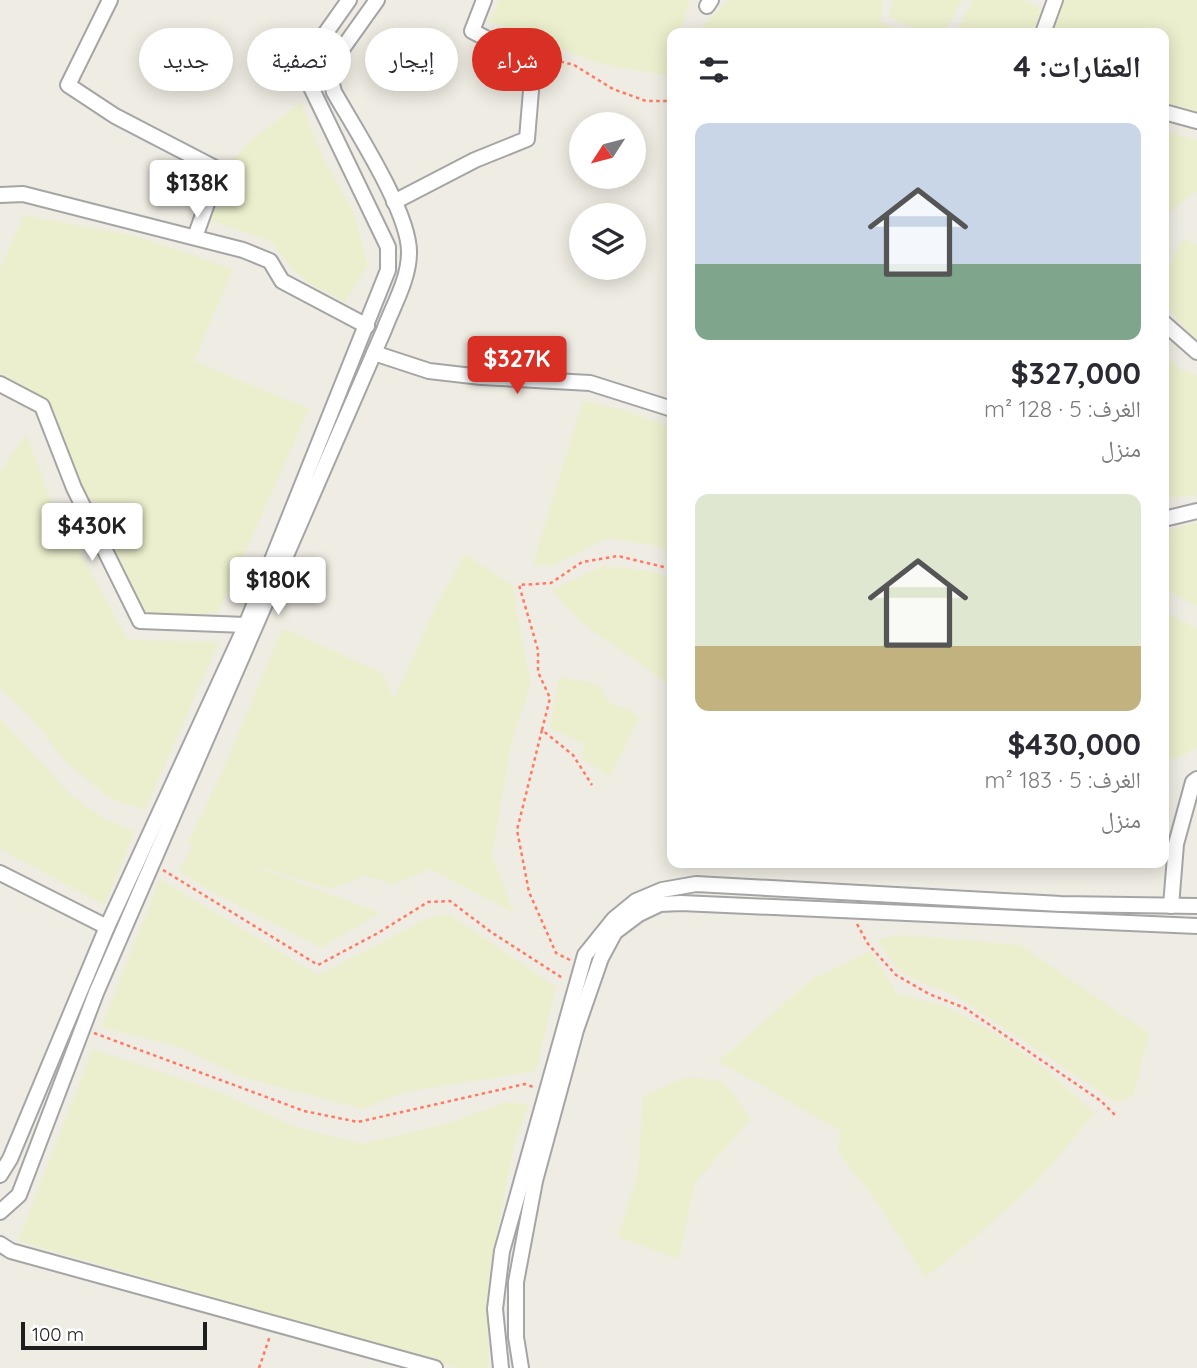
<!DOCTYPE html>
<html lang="ar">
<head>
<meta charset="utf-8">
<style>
  body { margin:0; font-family:Quicksand,"Noto Naskh Arabic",sans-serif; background:#f2f2f3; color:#2b2b33; direction:rtl; height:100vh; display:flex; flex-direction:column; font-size:26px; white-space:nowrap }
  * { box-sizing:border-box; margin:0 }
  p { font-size:23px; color:#7c7c81 }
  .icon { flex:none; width:38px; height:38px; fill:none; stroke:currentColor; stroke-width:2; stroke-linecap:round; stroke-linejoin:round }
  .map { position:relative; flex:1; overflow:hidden; direction:ltr }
  .details { position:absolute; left:667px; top:28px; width:502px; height:840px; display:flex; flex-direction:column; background:#fff; border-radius:14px; box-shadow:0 4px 18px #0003; direction:rtl }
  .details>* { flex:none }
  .top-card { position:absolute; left:21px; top:28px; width:541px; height:63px; direction:rtl; display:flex; gap:14px }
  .needle { width:46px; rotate:234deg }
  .tools { position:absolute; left:569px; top:112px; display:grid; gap:14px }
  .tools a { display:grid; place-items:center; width:77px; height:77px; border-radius:50%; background:#fff; box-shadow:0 4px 18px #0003; font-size:35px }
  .scale { position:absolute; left:21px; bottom:18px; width:186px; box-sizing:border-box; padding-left:7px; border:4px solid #1e1e1e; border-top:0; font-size:19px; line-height:24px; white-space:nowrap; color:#1e1e1e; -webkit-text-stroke:5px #fff; paint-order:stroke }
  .price { position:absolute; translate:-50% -60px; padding:0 16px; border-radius:7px; background:#fff; color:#222; font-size:23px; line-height:46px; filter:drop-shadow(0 2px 4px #0008) }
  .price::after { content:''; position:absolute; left:50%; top:42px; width:21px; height:16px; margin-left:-10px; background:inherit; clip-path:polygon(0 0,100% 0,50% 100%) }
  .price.current { background:#d93025; color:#fff }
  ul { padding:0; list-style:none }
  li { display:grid; align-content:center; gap:14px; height:371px; padding:0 28px }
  li span { display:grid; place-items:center; height:217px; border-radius:14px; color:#555 }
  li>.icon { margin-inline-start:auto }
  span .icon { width:126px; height:126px; fill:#fffc; stroke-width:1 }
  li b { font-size:30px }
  h2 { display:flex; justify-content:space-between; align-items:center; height:84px; padding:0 28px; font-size:30px }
  .pill { padding:0 24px; border-radius:32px; background:#fff; box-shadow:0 4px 18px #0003; font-size:24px; line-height:63px }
  .pill.current { background:#d93025; color:#fff }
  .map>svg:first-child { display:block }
  .farmland { fill:#ecefcd }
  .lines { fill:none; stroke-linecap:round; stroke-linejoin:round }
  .minor-casing { stroke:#a5a5a5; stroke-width:18 }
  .path { stroke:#ff7a64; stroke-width:2.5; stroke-dasharray:3.5 3.5; stroke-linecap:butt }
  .minor { stroke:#fff; stroke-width:14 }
</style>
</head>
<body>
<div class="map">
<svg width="1197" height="1368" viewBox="0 0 1197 1368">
  <rect width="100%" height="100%" fill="#efece3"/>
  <g class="farmland">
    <polygon points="499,0 690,0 681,33 672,33 672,64 669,76 598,63 489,21"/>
    <polygon points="729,0 882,0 881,23 903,33 699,33 700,29"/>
    <polygon points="893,0 962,0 944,33 925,33 889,17"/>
    <polygon points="973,0 1022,0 1043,9 1037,33 956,33"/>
    <polygon points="1063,0 1197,0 1197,114 1164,106 1164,33 1048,33"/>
    <polygon points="301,102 323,158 353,211 368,265 345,302 307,282 292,268 271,241 206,219 224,172 247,144"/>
    <polygon points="1164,131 1197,140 1197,191 1164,216"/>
    <polygon points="24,215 139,237 233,269 194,361 309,409 218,613 140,616 38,405 0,387 0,268"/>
    <polygon points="1183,239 1197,245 1197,344 1164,301 1164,276"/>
    <polygon points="1164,353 1181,370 1197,375 1197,495 1171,498 1164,482"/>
    <polygon points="583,401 624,410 672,428 672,552 653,545 607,538 552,566 533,564"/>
    <polygon points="26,434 51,500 128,640 219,642 145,810 109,798 65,761 34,721 0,688 0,472"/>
    <polygon points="1197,522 1197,607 1164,588 1164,534 1165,531"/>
    <polygon points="465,554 513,586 521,637 531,682 511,745 492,855 514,913 430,869 394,884 365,876 331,889 241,861 380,913 321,948 216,894 179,871 193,845 188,843 222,772 283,628 382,673 394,699 437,604"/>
    <polygon points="603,566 650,571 672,579 672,686 579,621 552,590"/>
    <polygon points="1164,612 1197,628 1197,748 1186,754 1164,761"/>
    <polygon points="562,677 599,685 610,704 627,708 639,718 610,777 582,759 584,744 550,728 558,681"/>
    <polygon points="0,718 73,797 105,819 135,832 104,905 0,849"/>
    <polygon points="160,879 318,975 428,918 449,914 556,987 536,1071 404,1092 363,1109 244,1078 179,1047 101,1027"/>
    <polygon points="899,935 1020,945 1149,1033 1134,1095 1117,1103 954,995 923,983 899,971 877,940"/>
    <polygon points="871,951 897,994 945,1006 992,1031 1049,1072 1095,1113 1035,1184 964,1247 925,1277 878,1204 838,1152 840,1131 760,1084 718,1062 812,979"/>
    <polygon points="93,1049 219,1092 296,1127 362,1144 446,1124 506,1102 529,1104 515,1142 489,1273 488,1368 456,1368 18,1241"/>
    <polygon points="687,1077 723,1081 751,1119 694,1184 679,1259 618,1237 638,1173 643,1096"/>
  </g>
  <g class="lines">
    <g class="minor-casing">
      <g id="minor">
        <polyline points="110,0 68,85 115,116 219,170 195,237"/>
        <polyline points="707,6 711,0"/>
        <polyline points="1043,33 1055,0"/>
        <polyline points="1164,112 1197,121"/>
        <polyline points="0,195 23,194 243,250 270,261 282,281 367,326"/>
        <polyline points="394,202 475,160 527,139 534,54 503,47 472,31 484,0"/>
        <polyline points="1164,323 1197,352"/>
        <polyline points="374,353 429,371 481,377 590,383 672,409"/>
        <polyline points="0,384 42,406 74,488 140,621 246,625"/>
        <polyline points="1164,516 1168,518 1197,511"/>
        <polyline points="0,873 107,927"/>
        <polyline points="1171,906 1176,844 1193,782 1197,779"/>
        <polyline points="0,1175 10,1159 107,927 246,625 388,270 388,247 308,81 308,64 320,41 349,0"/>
        <path d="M 0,1212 L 19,1195 L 96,993 L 384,330 C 393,306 409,279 409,253 C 410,213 355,129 334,92 L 330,76 L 335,59 L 377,0"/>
        <polyline points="0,1244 11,1251 435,1368"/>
        <polyline points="501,1368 495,1309 502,1251 585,955 614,919 636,901 662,890 696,884 1061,904 1197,906"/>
        <polyline points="521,1368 516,1337 516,1282 535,1181 576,1030 601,958 615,932 639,914 660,904 681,903 1197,926"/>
      </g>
    </g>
    <g class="path">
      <polyline points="547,58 574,65 613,89 646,101 672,101"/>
      <polyline points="542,730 550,698 538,672 538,650 519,585 551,583 582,562 618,556 672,569"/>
      <polyline points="163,870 318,965 378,933 428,902 450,901 491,932 564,979"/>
      <polyline points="857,924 868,944 896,975 929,994 965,1008 1101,1101 1117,1117"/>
      <polyline points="570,960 556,953 529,892 517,830 542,730 573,755 592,785"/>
      <polyline points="94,1033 304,1111 358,1122 525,1084 536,1088"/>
      <polyline points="259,1368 270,1336"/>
    </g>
    <use href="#minor" class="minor"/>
  </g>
</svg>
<div class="tools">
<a><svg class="needle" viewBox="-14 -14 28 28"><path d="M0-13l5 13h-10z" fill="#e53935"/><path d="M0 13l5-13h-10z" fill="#7c7c81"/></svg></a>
<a><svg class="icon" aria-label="layers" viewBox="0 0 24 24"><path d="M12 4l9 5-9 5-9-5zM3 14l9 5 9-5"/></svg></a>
</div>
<div class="scale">100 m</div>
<b class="price" style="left:197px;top:220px">$138K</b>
<b class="price current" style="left:517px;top:396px">$327K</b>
<b class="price" style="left:92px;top:563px">$430K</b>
<b class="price" style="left:278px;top:617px">$180K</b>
<div class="top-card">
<a class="pill current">شراء</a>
<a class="pill">إيجار</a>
<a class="pill">تصفية</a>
<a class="pill">جديد</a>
</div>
<section class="details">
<h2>العقارات: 4<svg class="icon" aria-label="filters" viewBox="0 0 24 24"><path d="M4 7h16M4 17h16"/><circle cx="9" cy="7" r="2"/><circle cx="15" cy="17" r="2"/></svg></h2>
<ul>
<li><span style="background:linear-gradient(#c9d6e8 65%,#7fa58c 0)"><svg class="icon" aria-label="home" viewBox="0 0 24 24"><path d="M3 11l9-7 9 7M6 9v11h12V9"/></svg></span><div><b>$327,000</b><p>الغرف: 5 · 128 m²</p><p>منزل</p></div></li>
<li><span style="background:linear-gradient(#dfe7d0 70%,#c2b280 0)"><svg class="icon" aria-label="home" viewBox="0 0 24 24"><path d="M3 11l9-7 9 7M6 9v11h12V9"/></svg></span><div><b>$430,000</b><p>الغرف: 5 · 183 m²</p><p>منزل</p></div></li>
</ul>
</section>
</div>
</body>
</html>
